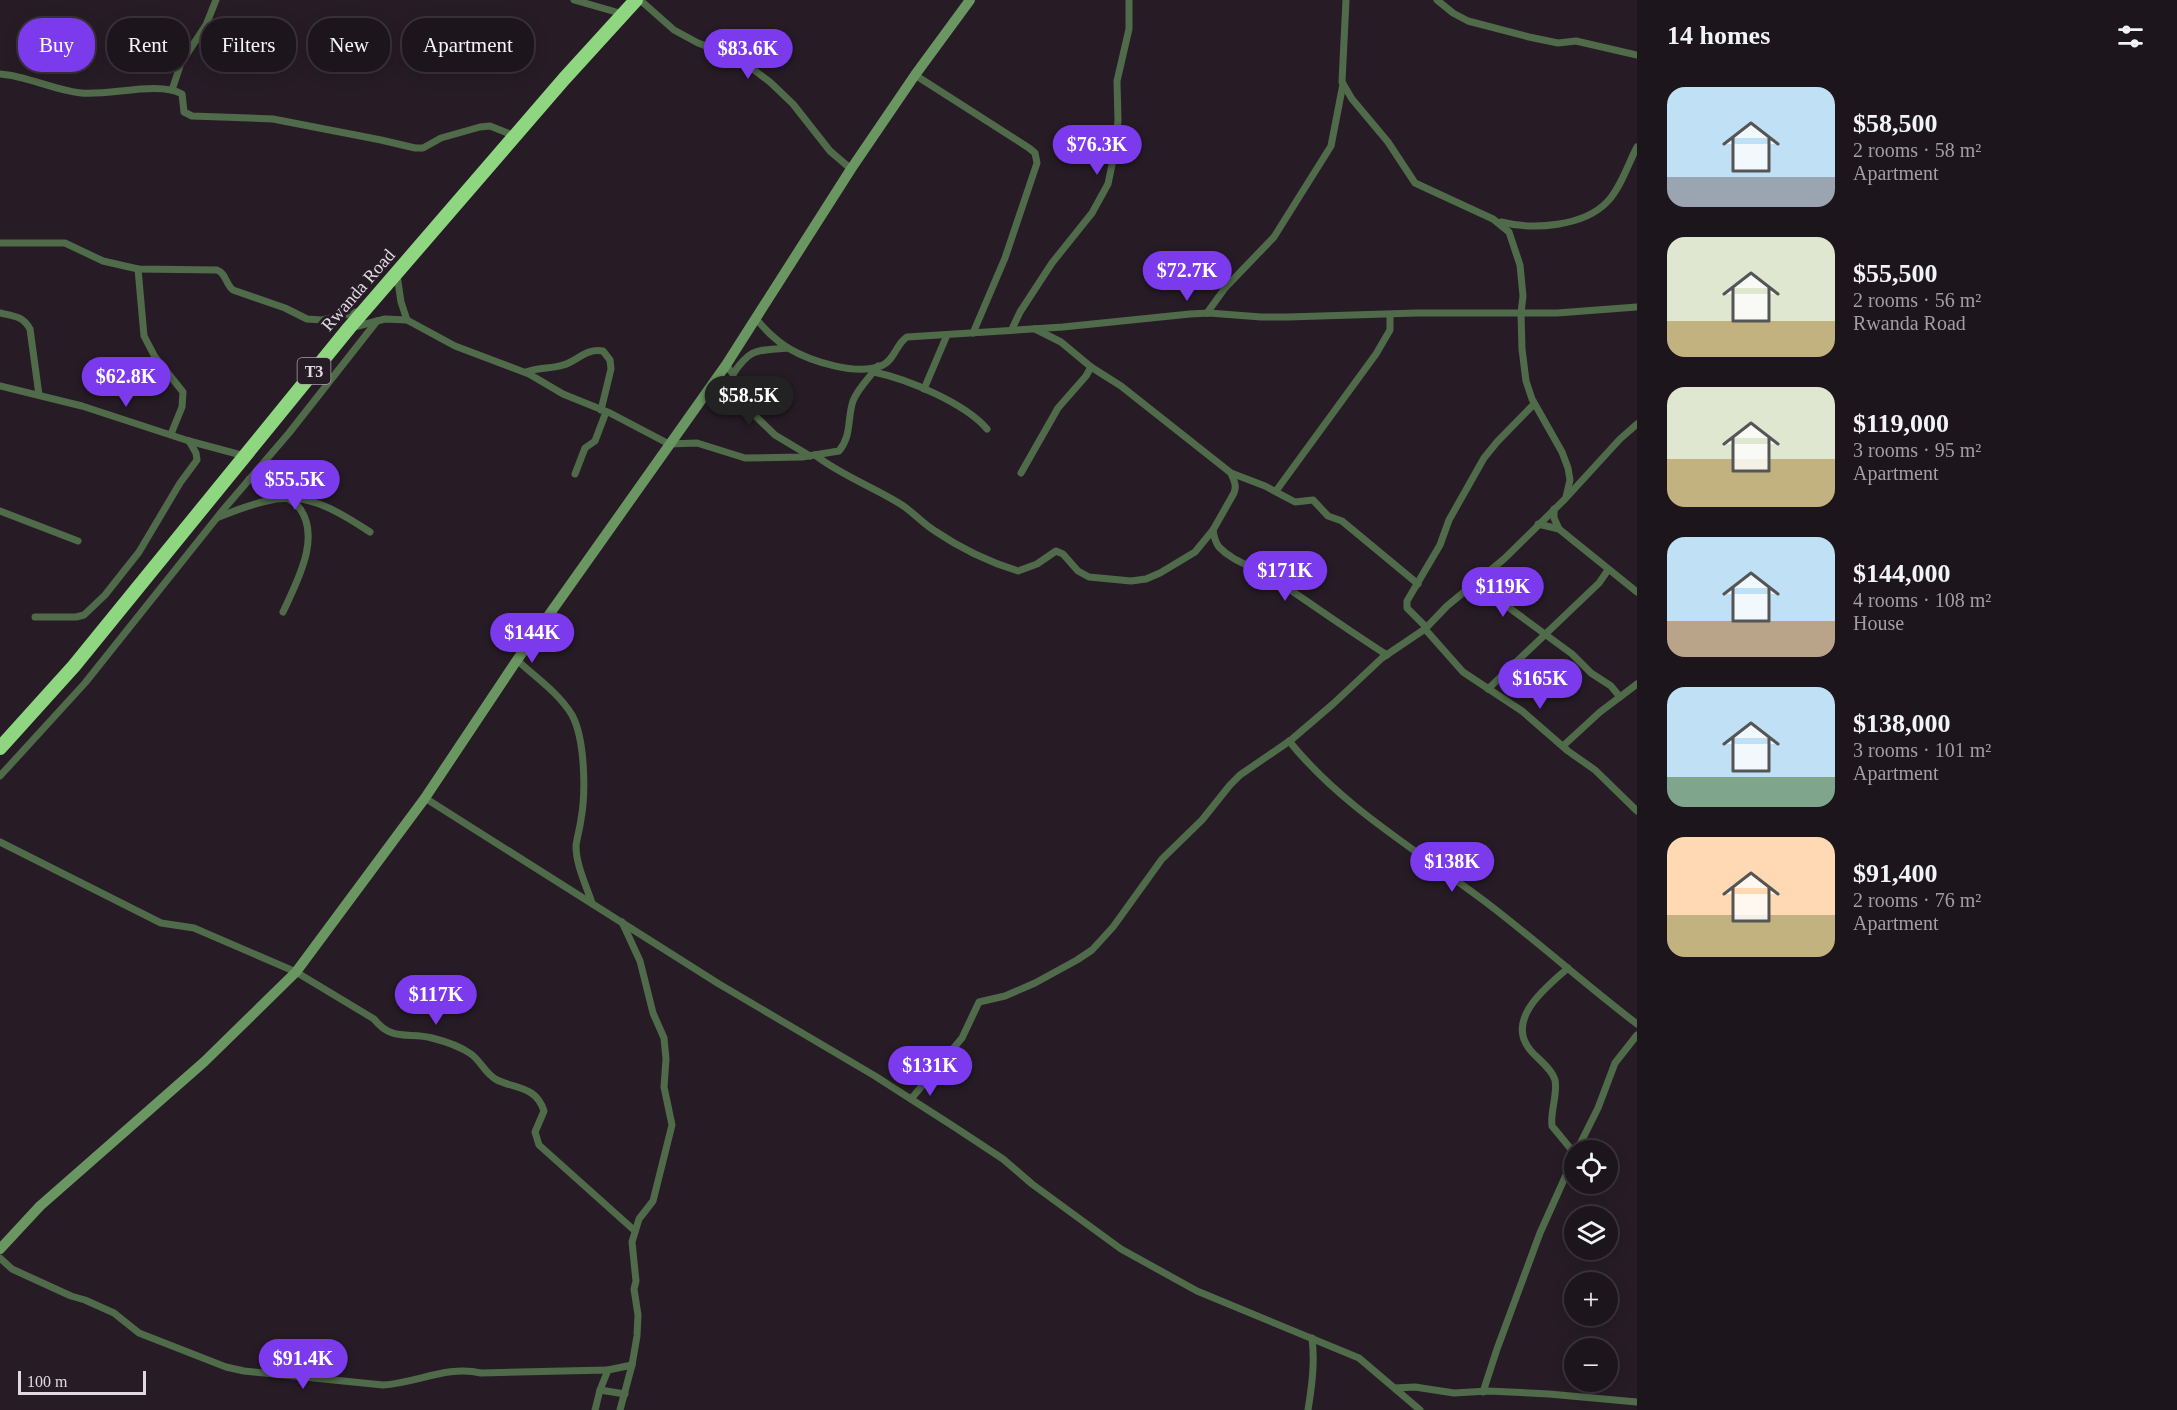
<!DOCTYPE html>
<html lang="en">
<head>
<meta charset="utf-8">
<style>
  body { margin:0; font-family:"Times New Roman",serif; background:#251e25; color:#f1f3f6; height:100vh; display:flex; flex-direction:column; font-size:22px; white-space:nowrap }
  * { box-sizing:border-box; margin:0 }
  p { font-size:20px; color:#a09fa3 }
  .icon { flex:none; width:33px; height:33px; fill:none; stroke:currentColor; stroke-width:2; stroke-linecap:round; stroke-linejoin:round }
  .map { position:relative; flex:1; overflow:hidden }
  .drawer { display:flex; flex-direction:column; background:#1d151c; width:540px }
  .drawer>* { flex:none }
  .banner { position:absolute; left:18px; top:18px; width:570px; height:54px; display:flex; gap:12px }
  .fabs { position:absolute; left:1564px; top:1140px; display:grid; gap:12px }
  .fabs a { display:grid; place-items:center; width:54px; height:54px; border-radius:50%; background:#1d151c; box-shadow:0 3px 15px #0003,0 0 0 2px #3b343b; font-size:30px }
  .scale { position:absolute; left:18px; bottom:15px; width:128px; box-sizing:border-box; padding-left:6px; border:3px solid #e1d9e0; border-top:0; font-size:16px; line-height:21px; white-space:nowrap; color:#e1d9e0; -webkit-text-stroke:4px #271c26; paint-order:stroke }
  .price { position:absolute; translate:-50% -51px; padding:0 14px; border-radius:21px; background:#7c3aed; color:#fff; font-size:20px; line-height:39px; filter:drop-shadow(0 2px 3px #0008) }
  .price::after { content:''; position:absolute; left:50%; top:36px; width:18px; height:14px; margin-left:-9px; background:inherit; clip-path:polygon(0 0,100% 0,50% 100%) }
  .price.on { background:#222; color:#fff }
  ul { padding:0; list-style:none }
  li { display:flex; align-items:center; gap:18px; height:150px; padding:0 30px }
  li span { display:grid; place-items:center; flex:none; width:168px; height:120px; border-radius:18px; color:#555 }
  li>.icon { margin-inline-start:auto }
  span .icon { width:72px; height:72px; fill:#fffc; stroke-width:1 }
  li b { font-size:26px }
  h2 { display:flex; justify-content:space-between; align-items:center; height:72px; padding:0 30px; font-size:26px }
  .pill { padding:0 21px; border-radius:24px; background:#1d151c; box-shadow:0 3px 15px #0003,0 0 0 2px #3b343b; font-size:21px; line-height:54px }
  .pill.on { background:#7c3aed; color:#fff }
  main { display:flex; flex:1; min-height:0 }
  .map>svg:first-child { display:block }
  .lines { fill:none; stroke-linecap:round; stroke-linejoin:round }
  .street { stroke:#506b4a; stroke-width:7 }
  .secondary { stroke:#6a9761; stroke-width:10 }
  .highway { stroke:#8fd681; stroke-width:14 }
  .labels { text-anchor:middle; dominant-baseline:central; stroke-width:6; stroke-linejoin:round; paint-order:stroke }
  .shield { fill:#271c26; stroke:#a9a0a8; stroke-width:1.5 }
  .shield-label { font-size:16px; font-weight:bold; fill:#e1d9e0 }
  .street-label { font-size:18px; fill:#e1d9e0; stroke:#271c26 }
</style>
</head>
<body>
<main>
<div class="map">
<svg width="1637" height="1410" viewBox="0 0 1637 1410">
  <rect width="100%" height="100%" fill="#271c26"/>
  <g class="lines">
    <g class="street">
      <polyline points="574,0 623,14"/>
      <polyline points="640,0 674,30 698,43 738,58 770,82 793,104 830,151 851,169"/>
      <polyline points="1346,0 1342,82 1352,99 1388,142 1415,183 1493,219 1509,232 1520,265 1523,296 1521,313 1522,349 1526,381 1532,399 1562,452 1568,468 1570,480 1566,497"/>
      <polyline points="1437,0 1453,13 1468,21 1529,37 1558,43 1576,41 1637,55"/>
      <path d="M 0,74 C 28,76 53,90 81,93 C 110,96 158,81 182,94 L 184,112 L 192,116 L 273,119 L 381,140 L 415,148 L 423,148 L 441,138 L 480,127 L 490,126 L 515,136"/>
      <polyline points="915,75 1029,148 1035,153 1037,163 1005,258 973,333"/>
      <polyline points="172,90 181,63 206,25 216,0"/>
      <path d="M 1501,222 C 1533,230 1584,227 1608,201 C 1621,187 1628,164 1637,147"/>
      <path d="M 0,243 L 65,243 L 103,261 L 138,269 L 217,270 C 226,273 226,285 233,290 L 285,308 L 307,319 L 322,320 L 361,311"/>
      <polyline points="138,269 144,336 155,357 183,392 182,407 171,434"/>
      <path d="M 397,275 L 401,302 L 407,320 L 455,346 L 529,374 L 563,394 L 610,413 L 669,444 L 697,443 L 745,458 L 802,457 L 839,451 C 852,435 847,419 853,401 C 858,388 870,377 878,366"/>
      <path d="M 0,313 C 14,316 23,316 30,329 L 39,395"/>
      <polyline points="1207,313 1225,288 1274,237 1331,146 1343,84"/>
      <path d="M 756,319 C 766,330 775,340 788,348 C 810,361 858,377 883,365 C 895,359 896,344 907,337 L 1063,327 L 1190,314 L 1209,313 L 1261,317 L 1288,317 L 1417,313 L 1557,313 L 1637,307"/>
      <polyline points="354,327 385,319 407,320"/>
      <polyline points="1012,329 1020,312 1052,263 1092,213 1108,184 1113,160 1118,121 1117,81 1129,29 1129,0"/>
      <polyline points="726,365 733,374 734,393 743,404 775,435 810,456"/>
      <path d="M 526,372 C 539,367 552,369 563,365 C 578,361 585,348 603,351 L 610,360 L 611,369 L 601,410"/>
      <path d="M 874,372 C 907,379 965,403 987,429"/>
      <path d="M 733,374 C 751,347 757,351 788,348"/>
      <polyline points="0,386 82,406 189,441 245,456"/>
      <polyline points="924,389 947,335"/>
      <path d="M 815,455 C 842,476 874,487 902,505 C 914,513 923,524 935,531 C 960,548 989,562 1018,571 L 1037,564 L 1056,551 L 1063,554 L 1078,571 L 1089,577 L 1131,581 L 1146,579 L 1160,573 L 1195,552 L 1213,530 L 1234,493 C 1237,485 1234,481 1231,473 L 1121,386 L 1091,367 L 1061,342 L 1035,329"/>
      <polyline points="1021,473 1058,408 1086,376 1091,367"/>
      <polyline points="1231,473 1265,486 1295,502 1313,500 1328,516 1342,521 1418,584"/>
      <polyline points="575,474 585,448 595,441 606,412"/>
      <path d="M 249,479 C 261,482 268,487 278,493 C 284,497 294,501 298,506 C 323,536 296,583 283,612"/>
      <polyline points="1276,491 1376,354 1390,330 1390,315"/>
      <polyline points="1554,509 1554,518 1559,529 1637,592"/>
      <polyline points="0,511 78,541"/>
      <path d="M 219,517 C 289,489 307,491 370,532"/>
      <polyline points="1538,524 1559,529"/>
      <path d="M 1213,530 C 1214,537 1215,542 1219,547 C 1234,563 1254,566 1271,577 C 1310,603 1348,630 1387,655"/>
      <polyline points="1474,582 1572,654 1591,673 1611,686 1620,697"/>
      <polyline points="35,617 76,617 84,615 105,595 139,552 180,483 197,460 196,453 189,441"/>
      <polyline points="1426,627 1407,608 1407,601 1440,545 1449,520 1484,458 1497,442 1534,404"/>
      <polyline points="1425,629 1463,672 1522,711 1568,751 1595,770 1637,811"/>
      <path d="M 517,660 C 535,677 559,693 572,715 C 585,739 586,792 581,819 C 580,828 577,837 576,846 C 576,865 586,885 592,903"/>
      <polyline points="1488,689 1599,583 1608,570"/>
      <path d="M 1289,741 C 1343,808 1420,852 1487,903 C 1538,942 1586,985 1637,1024"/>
      <polyline points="1563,746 1600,712 1637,684"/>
      <polyline points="0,776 85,683 223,510 289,433 377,321"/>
      <polyline points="425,798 719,984 875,1076 956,1128 1003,1159 1032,1184 1121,1249 1197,1291 1359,1358 1420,1410"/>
      <path d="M 0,842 L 161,923 L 194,928 L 296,972 L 374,1019 C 392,1042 409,1032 432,1038 C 444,1041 461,1047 471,1054 C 481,1061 485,1074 497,1080 C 516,1089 536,1086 544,1111 L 535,1132 L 539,1145 L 635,1231"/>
      <path d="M 1568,968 C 1546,987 1504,1020 1531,1051 C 1538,1059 1552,1069 1555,1080 C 1558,1094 1550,1111 1552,1126 L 1575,1154"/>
      <polyline points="911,1099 962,1038 979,1002 1005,996 1035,983 1077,960 1092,950 1113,927 1162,859 1202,820 1230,785 1240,775 1291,740 1333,704 1382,658 1425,629 1447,606 1504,559 1565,499 1620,439 1637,424"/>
      <polyline points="1577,1150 1598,1108 1615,1063 1637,1035"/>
      <path d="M 0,1258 L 12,1269 L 71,1296 L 85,1300 L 114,1313 L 139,1333 L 226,1367 L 244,1371 L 383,1385 C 416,1383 448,1365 481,1373 L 608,1370 L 600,1390 L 625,1394"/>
      <polyline points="608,1370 632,1365"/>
      <polyline points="1395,1388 1415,1387 1454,1393 1488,1391 1549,1394 1637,1402"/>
      <polyline points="1483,1392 1497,1349 1540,1233 1575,1155"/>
      <polyline points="595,1410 600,1390"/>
      <polyline points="620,1410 632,1365 637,1336 638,1315 634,1289 636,1281 632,1242 639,1219 653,1201 672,1125 664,1087 666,1059 664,1038 653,1013 640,961 622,922"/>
      <path d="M 1308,1410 C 1312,1385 1315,1363 1312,1338"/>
    </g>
    <polyline class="secondary" points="0,1249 40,1206 204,1062 296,972 425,798 517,660 726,365 851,169 915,75 970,0"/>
    <polyline class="highway" points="0,748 74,666 349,328 564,79 636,0"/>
  </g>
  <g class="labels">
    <rect class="shield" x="297.5" y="358" width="33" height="26" rx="4.5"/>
    <g class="shield-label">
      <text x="314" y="371">T3</text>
    </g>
    <g class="street-label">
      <text transform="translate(358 290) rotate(-49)">Rwanda Road</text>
    </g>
  </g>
</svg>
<div class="fabs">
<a><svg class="icon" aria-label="locate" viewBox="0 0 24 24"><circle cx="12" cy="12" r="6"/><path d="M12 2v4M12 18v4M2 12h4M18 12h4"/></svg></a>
<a><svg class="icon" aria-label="layers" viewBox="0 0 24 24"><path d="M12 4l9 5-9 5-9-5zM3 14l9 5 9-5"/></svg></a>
<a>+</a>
<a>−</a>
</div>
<div class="scale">100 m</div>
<b class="price" style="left:748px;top:80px">$83.6K</b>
<b class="price" style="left:1097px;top:176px">$76.3K</b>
<b class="price" style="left:1187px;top:302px">$72.7K</b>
<b class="price" style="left:126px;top:408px">$62.8K</b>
<b class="price on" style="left:749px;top:427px">$58.5K</b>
<b class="price" style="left:295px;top:511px">$55.5K</b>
<b class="price" style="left:1285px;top:602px">$171K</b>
<b class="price" style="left:1503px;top:618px">$119K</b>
<b class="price" style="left:532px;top:664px">$144K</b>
<b class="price" style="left:1540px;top:710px">$165K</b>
<b class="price" style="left:1452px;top:893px">$138K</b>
<b class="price" style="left:436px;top:1026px">$117K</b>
<b class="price" style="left:930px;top:1097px">$131K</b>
<b class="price" style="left:303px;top:1390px">$91.4K</b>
<div class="banner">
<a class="pill on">Buy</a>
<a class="pill">Rent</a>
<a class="pill">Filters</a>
<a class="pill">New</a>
<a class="pill">Apartment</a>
</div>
</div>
<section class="drawer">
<h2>14 homes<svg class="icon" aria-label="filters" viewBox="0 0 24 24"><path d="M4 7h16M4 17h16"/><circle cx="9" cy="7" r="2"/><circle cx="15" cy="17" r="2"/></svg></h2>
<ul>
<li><span style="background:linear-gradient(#bfe0f5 75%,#9aa5b1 0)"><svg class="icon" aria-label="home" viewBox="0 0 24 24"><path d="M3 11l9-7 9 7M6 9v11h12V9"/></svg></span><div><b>$58,500</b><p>2 rooms · 58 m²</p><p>Apartment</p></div></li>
<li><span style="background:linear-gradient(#dfe7d0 70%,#c2b280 0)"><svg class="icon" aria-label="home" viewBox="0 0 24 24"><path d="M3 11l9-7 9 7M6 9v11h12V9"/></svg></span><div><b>$55,500</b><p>2 rooms · 56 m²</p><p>Rwanda Road</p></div></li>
<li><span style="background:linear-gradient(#dfe7d0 60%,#c2b280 0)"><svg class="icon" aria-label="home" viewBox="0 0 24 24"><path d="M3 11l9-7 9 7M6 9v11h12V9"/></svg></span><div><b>$119,000</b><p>3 rooms · 95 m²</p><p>Apartment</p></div></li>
<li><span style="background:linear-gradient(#bfe0f5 70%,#b9a48a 0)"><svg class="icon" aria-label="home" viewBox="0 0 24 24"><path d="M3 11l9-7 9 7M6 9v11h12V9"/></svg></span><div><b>$144,000</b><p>4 rooms · 108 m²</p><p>House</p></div></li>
<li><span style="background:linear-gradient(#bfe0f5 75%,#7fa58c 0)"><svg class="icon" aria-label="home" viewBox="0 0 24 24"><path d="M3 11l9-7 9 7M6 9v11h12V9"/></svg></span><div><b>$138,000</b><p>3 rooms · 101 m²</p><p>Apartment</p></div></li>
<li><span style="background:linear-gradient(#ffd9b3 65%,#c2b280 0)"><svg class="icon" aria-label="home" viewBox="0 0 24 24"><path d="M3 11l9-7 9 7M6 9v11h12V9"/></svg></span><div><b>$91,400</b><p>2 rooms · 76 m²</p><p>Apartment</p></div></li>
</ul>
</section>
</main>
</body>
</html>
